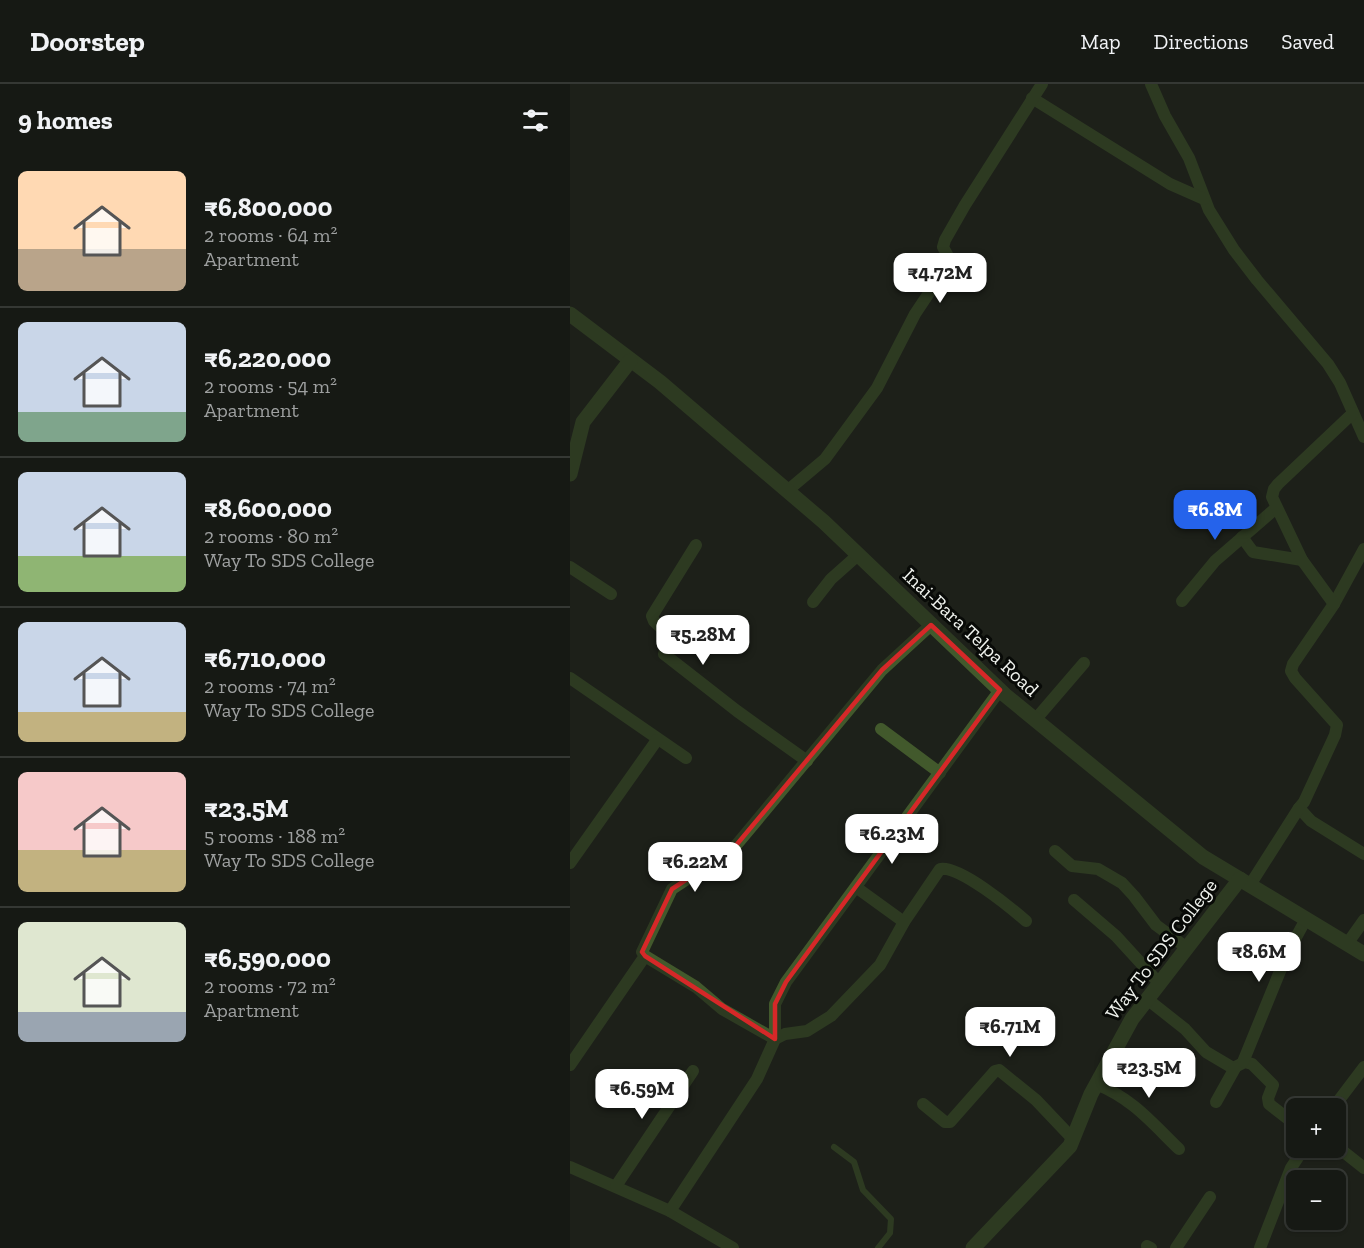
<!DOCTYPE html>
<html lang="en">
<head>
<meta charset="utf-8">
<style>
  body { margin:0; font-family:"Zilla Slab",serif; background:#232622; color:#f1f3f6; height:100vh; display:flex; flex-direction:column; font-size:22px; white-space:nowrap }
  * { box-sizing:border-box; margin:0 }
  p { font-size:20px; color:#9ea0a0 }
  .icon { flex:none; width:33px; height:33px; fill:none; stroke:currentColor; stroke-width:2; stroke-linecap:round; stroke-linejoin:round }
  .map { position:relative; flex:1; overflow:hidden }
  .drawer { display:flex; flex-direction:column; background:#161914; width:570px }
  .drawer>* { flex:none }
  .fabs { position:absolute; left:716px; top:1014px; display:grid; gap:12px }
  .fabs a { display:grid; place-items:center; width:60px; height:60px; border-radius:9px; background:#161914; box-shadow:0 2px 4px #0004,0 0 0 2px #353834; font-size:30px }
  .price { position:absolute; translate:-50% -51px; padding:0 14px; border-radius:12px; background:#fff; color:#222; font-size:20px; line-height:39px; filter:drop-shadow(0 2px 3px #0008) }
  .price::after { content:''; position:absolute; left:50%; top:36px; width:18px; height:14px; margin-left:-9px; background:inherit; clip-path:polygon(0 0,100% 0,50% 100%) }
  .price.active { background:#2563eb; color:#fff }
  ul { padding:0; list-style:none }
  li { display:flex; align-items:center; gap:18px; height:150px; padding:0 18px }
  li+li { border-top:2px solid #353834 }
  li span { display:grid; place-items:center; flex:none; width:168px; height:120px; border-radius:9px; color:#555 }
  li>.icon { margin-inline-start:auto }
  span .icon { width:72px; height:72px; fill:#fffc; stroke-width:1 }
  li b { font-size:26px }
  h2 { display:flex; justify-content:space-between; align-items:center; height:72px; padding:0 18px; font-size:26px }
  header { display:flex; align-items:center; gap:36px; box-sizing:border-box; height:84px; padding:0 30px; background:#161914; border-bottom:2px solid #353834 }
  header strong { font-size:28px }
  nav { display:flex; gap:33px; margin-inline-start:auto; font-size:21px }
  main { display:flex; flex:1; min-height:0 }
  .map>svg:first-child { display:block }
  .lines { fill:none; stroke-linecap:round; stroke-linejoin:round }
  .service { stroke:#42592c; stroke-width:6 }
  .minor { stroke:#42592c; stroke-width:12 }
  .tertiary { stroke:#42592c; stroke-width:15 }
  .marked { fill:none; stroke:#d62828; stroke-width:4.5; stroke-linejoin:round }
  .labels { text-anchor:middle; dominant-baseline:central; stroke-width:6; stroke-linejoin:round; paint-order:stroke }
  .street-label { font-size:20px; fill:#eff2ed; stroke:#080a07 }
</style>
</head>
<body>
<header>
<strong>Doorstep</strong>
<nav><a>Map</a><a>Directions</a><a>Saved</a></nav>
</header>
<main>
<section class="drawer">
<h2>9 homes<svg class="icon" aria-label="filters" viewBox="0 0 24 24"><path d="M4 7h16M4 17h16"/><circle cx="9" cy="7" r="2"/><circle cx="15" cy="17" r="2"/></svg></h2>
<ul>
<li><span style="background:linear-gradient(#ffd9b3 65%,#b9a48a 0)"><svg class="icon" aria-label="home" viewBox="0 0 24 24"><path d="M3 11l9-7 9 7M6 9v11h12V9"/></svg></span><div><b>₹6,800,000</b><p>2 rooms · 64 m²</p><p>Apartment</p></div></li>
<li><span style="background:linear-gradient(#c9d6e8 75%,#7fa58c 0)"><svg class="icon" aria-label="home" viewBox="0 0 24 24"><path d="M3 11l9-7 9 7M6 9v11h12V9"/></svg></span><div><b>₹6,220,000</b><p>2 rooms · 54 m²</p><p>Apartment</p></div></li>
<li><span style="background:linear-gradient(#c9d6e8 70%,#8fb573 0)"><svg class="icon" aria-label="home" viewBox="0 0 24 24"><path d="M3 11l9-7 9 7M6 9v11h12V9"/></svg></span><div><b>₹8,600,000</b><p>2 rooms · 80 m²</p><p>Way To SDS College</p></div></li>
<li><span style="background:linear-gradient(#c9d6e8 75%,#c2b280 0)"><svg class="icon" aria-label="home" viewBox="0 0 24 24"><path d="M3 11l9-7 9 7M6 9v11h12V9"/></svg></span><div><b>₹6,710,000</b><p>2 rooms · 74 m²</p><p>Way To SDS College</p></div></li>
<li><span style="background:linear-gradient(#f6c9c9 65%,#c2b280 0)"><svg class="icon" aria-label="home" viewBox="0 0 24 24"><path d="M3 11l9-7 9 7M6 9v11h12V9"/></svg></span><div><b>₹23.5M</b><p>5 rooms · 188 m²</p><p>Way To SDS College</p></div></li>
<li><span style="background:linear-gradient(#dfe7d0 75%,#9aa5b1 0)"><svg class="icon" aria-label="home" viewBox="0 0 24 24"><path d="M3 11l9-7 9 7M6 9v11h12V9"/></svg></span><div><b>₹6,590,000</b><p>2 rooms · 72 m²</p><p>Apartment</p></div></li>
</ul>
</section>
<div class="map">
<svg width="794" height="1164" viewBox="0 0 794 1164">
  <rect width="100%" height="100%" fill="#1d211a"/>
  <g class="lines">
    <polyline class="service" points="264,1063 284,1078 293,1106 321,1135 320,1149 308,1164"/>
    <g class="minor">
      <polyline points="581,0 595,32 619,74 639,126 664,166 687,196 758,280 770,299 794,353"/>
      <polyline points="462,14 600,100 634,115"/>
      <polyline points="217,407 255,375 307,304 345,230 377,182 379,174 373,163 375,156 395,121 472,0"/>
      <polyline points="672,453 683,468 732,476"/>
      <polyline points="126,461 82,532 84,537 100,552 94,570 167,627 237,677"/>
      <polyline points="794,465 764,520 723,580 721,587 725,594 767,641 765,651 734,718 729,724 741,737 794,770"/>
      <polyline points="0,483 41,510"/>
      <polyline points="612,517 645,477 706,424"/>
      <polyline points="243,518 261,495 288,471"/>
      <polyline points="764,520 732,476 702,413 704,405 708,400 783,329"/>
      <polyline points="0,594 116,674"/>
      <polyline points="465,636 514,579"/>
      <polyline points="311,645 370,689"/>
      <polyline points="485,767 502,782 528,785 552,799 564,812 586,841 617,864"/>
      <polyline points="0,779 87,656"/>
      <polyline points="680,801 729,724"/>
      <polyline points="287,804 334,838"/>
      <polyline points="504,816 546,852 589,899"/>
      <polyline points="777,860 794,836"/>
      <polyline points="75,872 126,903 152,925 205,955"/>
      <polyline points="577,915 615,945 636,968 663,984 675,978 682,980 703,1001 698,1014 699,1020 726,1041"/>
      <polyline points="205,955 205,920 216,898 430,606"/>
      <polyline points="673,978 717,870 736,835"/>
      <polyline points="0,981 75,872 72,868 102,805 163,765 312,586 361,541"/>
      <path d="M 526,1000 C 563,1015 581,1038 609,1065"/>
      <polyline points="646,1018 665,984"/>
      <polyline points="353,1020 375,1038 380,1038 425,987 429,986 466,1016 503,1055"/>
      <polyline points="763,1024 794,983"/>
      <polyline points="765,1061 794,1084"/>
      <polyline points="0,1083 100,1127 163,1164"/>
      <polyline points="46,1102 123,987"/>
      <path d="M 100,1127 L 187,995 L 205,955 L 215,950 L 237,947 L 261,932 L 310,881 L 334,838 L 370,785 C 389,781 441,824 456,837"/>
      <polyline points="577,1162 581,1164"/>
      <polyline points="606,1164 640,1113"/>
      <polyline points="690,1164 721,1084 734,1064"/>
    </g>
    <g class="tertiary">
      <polyline points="0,230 90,298 254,438 435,611 633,773 794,870"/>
      <polyline points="0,390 13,338 60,277"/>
      <polyline points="403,1164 500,1062 521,1010 562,935 670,795"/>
    </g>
  </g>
  <path d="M0 0H794V1164H0ZM 361,541 L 430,606 L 216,898 L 205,920 L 205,955 L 75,872 L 72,868 L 102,805 L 163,765 L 312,586 Z" fill="#1d211a" fill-opacity=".55" fill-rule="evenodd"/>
  <path class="marked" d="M 361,541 L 430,606 L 216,898 L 205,920 L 205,955 L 75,872 L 72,868 L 102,805 L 163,765 L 312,586 Z"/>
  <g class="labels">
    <g class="street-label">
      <text transform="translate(401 548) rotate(43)">Inai-Bara Telpa Road</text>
      <text transform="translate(591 865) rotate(-53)">Way To SDS College</text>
    </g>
  </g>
</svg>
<div class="fabs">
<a>+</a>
<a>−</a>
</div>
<b class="price" style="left:370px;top:220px">₹4.72M</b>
<b class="price active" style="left:645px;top:457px">₹6.8M</b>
<b class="price" style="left:133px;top:582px">₹5.28M</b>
<b class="price" style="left:322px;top:781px">₹6.23M</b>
<b class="price" style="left:125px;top:809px">₹6.22M</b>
<b class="price" style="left:689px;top:899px">₹8.6M</b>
<b class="price" style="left:440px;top:974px">₹6.71M</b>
<b class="price" style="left:579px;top:1015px">₹23.5M</b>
<b class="price" style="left:72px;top:1036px">₹6.59M</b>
</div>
</main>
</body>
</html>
